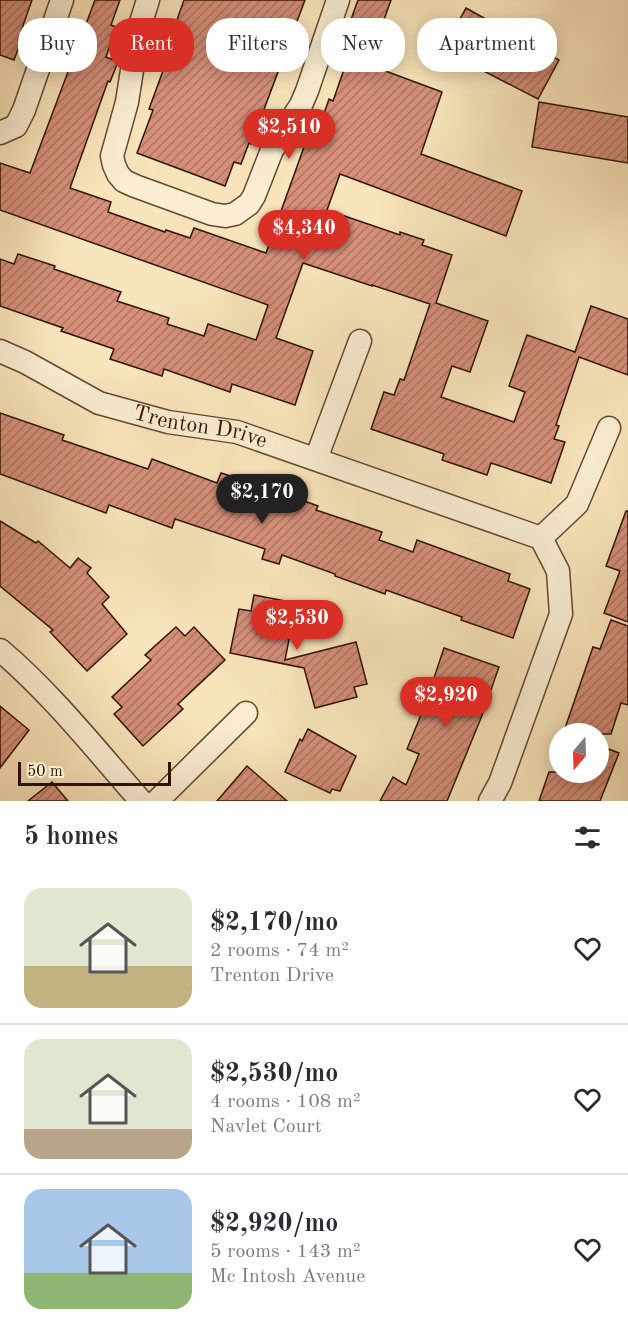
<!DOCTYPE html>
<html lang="en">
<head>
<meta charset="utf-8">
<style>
  body { margin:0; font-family:"Old Standard TT",serif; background:#f2f2f3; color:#2b2b33; height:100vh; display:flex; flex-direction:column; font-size:22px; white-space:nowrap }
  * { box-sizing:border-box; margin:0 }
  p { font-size:20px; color:#7c7c81 }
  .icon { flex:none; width:33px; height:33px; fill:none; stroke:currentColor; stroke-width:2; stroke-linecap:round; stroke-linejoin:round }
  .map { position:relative; height:801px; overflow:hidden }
  .details { display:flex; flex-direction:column; background:#fff; flex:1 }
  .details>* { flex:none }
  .top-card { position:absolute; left:18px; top:18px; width:592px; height:54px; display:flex; gap:12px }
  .needle { width:39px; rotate:199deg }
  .fabs { position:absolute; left:549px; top:723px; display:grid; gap:12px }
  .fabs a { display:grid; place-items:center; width:60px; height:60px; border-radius:50%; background:#fff; box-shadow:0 3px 15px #0003; font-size:30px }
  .scale { position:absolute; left:18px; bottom:15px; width:153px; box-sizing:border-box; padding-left:6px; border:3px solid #301305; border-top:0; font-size:16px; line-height:21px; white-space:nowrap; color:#301305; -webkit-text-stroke:4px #fbeed3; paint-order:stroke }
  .price { position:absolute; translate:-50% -51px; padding:0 14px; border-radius:21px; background:#d93025; color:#fff; font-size:20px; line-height:39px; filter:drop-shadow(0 2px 3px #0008) }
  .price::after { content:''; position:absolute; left:50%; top:36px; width:18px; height:14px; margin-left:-9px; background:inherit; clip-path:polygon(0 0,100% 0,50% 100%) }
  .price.on { background:#222; color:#fff }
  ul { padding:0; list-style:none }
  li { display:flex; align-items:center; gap:18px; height:150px; padding:0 24px }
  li+li { border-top:2px solid #e1e1e2 }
  li span { display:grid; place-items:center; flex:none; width:168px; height:120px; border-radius:18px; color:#555 }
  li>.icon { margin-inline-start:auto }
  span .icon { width:72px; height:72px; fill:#fffc; stroke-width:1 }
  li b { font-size:26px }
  h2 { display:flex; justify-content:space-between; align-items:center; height:72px; padding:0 24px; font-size:26px }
  .chip { padding:0 21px; border-radius:24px; background:#fff; box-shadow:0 3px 15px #0003; font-size:21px; line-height:54px }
  .chip.on { background:#d93025; color:#fff }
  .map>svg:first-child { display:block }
  .building { fill:url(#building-hatch); stroke:#301305; stroke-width:1.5 }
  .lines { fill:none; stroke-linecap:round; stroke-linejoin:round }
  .minor-casing { stroke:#624832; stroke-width:25 }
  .minor { stroke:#fbeed3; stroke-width:22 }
  .labels { text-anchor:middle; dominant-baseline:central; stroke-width:4.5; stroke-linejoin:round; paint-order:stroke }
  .street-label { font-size:22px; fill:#301305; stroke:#fbeed3 }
</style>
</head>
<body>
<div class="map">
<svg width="628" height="801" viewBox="0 0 628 801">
  <defs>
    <pattern id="building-hatch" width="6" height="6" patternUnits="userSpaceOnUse" patternTransform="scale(1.5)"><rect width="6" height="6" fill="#d58f7a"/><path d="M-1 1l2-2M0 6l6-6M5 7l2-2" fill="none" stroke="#ad7462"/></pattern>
  </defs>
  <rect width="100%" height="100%" fill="#f9e5bb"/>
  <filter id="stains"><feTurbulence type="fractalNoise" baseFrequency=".00333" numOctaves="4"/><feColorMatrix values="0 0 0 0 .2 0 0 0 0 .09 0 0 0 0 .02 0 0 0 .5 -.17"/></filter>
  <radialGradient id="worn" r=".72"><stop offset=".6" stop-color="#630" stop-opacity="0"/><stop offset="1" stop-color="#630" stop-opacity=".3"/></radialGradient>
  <g class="building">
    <polygon points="0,0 32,0 18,40 21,41 14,60 0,55"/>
    <polygon points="95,0 120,0 111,25 116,27 106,57 118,62 110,82 108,81 70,188 111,202 108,212 165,232 166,230 190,238 194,228 266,253 304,147 300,146 307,127 318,131 329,99 333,101 341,78 349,56 343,54 352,26 349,25 358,0 391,0 380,31 384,33 372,66 442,92 421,154 522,191 506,236 340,174 327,210 400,235 400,232 424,240 422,245 452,255 436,303 488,321 470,372 452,366 441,397 514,422 525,392 509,386 527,335 575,352 591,306 628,319 628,375 579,357 556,425 559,426 554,439 565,442 551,483 491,463 487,475 442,460 444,454 371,429 384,392 394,395 400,379 404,380 430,304 372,285 372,286 303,263 276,338 313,351 295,405 232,384 230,392 164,369 162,376 110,359 114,349 61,331 63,328 0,306 0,259 14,264 18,254 55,266 54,269 121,292 117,301 169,318 167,324 204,336 208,324 256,340 268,305 0,210 0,163 30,173"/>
    <polygon points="184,0 305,0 251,144 249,143 241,164 234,162 225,186 137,153 153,110 149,109 167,60 163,59"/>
    <polygon points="466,8 559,60 538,99 443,50"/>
    <polygon points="539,102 628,117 628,163 532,147"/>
    <polygon points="0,413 64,435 62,440 148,469 152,459 217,483 221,473 250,482 248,489 282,501 283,498 298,503 299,499 318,506 316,510 382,532 379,540 413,552 417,540 510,574 508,581 530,589 513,638 461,620 462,617 386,590 385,594 335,576 335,574 282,555 279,564 262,559 265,549 175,519 172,528 109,505 106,513 0,474"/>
    <polygon points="626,511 628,511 628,622 604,613 620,571 606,566"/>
    <polygon points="0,521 36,543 38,541 70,568 78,558 91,568 87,573 109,597 102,604 127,634 87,671 50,632 53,630 0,586"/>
    <polygon points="254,595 296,603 285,660 356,642 367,684 354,687 357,697 315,708 304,668 230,653 239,609 251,611"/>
    <polygon points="611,620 628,626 628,705 621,703 611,734 563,734 593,647 600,649"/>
    <polygon points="176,627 185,636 194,627 225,660 178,704 183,709 143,746 114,714 122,707 112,697 151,660 145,655"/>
    <polygon points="444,648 499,667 481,718 447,801 380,801 393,777 406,785 419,754 407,749 425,705"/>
    <polygon points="0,706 29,730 0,768"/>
    <polygon points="308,729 356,756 340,791 332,789 330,793 285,772 300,739 302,741"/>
    <polygon points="598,745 619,753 600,801 539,801 549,772 598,772"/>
    <polygon points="247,766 287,801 217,801"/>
    <polygon points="52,782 68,801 28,801"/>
  </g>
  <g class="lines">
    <g class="minor-casing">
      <g id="minor">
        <polyline points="148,0 138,32 127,102 112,156 114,165 118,174 124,181 135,186 212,214 225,216 235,214 249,204 254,196 272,150 301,105 307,91 338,0"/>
        <polyline points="0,133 16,126 24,110 62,0"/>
        <path id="s1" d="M 0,351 L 25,362 L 99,403 L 168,422 L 237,432 L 541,538"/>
        <polyline points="316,459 360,341"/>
        <polyline points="541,538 577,504 609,428"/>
        <path d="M 0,650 C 52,694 96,750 141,801"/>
        <polyline points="157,801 246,713"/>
        <polyline points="490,801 500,783 561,614 558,571 541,538"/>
      </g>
    </g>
    <use href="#minor" class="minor"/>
  </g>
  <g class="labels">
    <g class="street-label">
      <text stroke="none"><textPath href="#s1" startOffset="216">Trenton Drive</textPath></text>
    </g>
  </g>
  <rect width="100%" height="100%" filter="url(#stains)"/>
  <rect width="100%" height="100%" fill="url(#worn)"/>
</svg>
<div class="fabs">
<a><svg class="needle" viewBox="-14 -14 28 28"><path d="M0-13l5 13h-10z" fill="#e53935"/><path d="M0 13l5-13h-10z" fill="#7c7c81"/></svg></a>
</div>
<div class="scale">50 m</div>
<b class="price" style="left:289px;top:160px">$2,510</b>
<b class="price" style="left:304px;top:261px">$4,340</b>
<b class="price on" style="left:262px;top:525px">$2,170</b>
<b class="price" style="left:297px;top:651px">$2,530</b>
<b class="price" style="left:446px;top:728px">$2,920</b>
<div class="top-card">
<a class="chip">Buy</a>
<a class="chip on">Rent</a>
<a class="chip">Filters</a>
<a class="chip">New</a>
<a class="chip">Apartment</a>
</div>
</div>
<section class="details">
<h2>5 homes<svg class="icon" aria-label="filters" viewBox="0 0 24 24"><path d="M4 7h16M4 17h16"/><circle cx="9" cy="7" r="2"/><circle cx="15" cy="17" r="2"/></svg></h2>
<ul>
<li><span style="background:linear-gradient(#dfe7d0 65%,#c2b280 0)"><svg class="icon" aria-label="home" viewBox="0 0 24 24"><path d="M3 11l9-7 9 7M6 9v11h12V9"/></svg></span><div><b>$2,170/mo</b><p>2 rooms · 74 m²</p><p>Trenton Drive</p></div><svg class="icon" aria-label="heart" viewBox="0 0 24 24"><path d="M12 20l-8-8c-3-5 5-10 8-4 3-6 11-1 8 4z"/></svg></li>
<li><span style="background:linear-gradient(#dfe7d0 75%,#b9a48a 0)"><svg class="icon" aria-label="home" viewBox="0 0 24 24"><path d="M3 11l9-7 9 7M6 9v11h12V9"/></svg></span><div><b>$2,530/mo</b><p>4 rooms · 108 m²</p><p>Navlet Court</p></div><svg class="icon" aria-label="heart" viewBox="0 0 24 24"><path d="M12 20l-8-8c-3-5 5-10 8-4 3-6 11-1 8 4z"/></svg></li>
<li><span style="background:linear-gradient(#a9c7e8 70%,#8fb573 0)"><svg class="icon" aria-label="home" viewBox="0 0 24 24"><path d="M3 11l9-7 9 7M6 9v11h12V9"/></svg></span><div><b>$2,920/mo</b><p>5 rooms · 143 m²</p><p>Mc Intosh Avenue</p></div><svg class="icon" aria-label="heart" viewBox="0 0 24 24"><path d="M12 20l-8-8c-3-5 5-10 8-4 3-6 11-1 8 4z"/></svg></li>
</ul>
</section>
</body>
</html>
